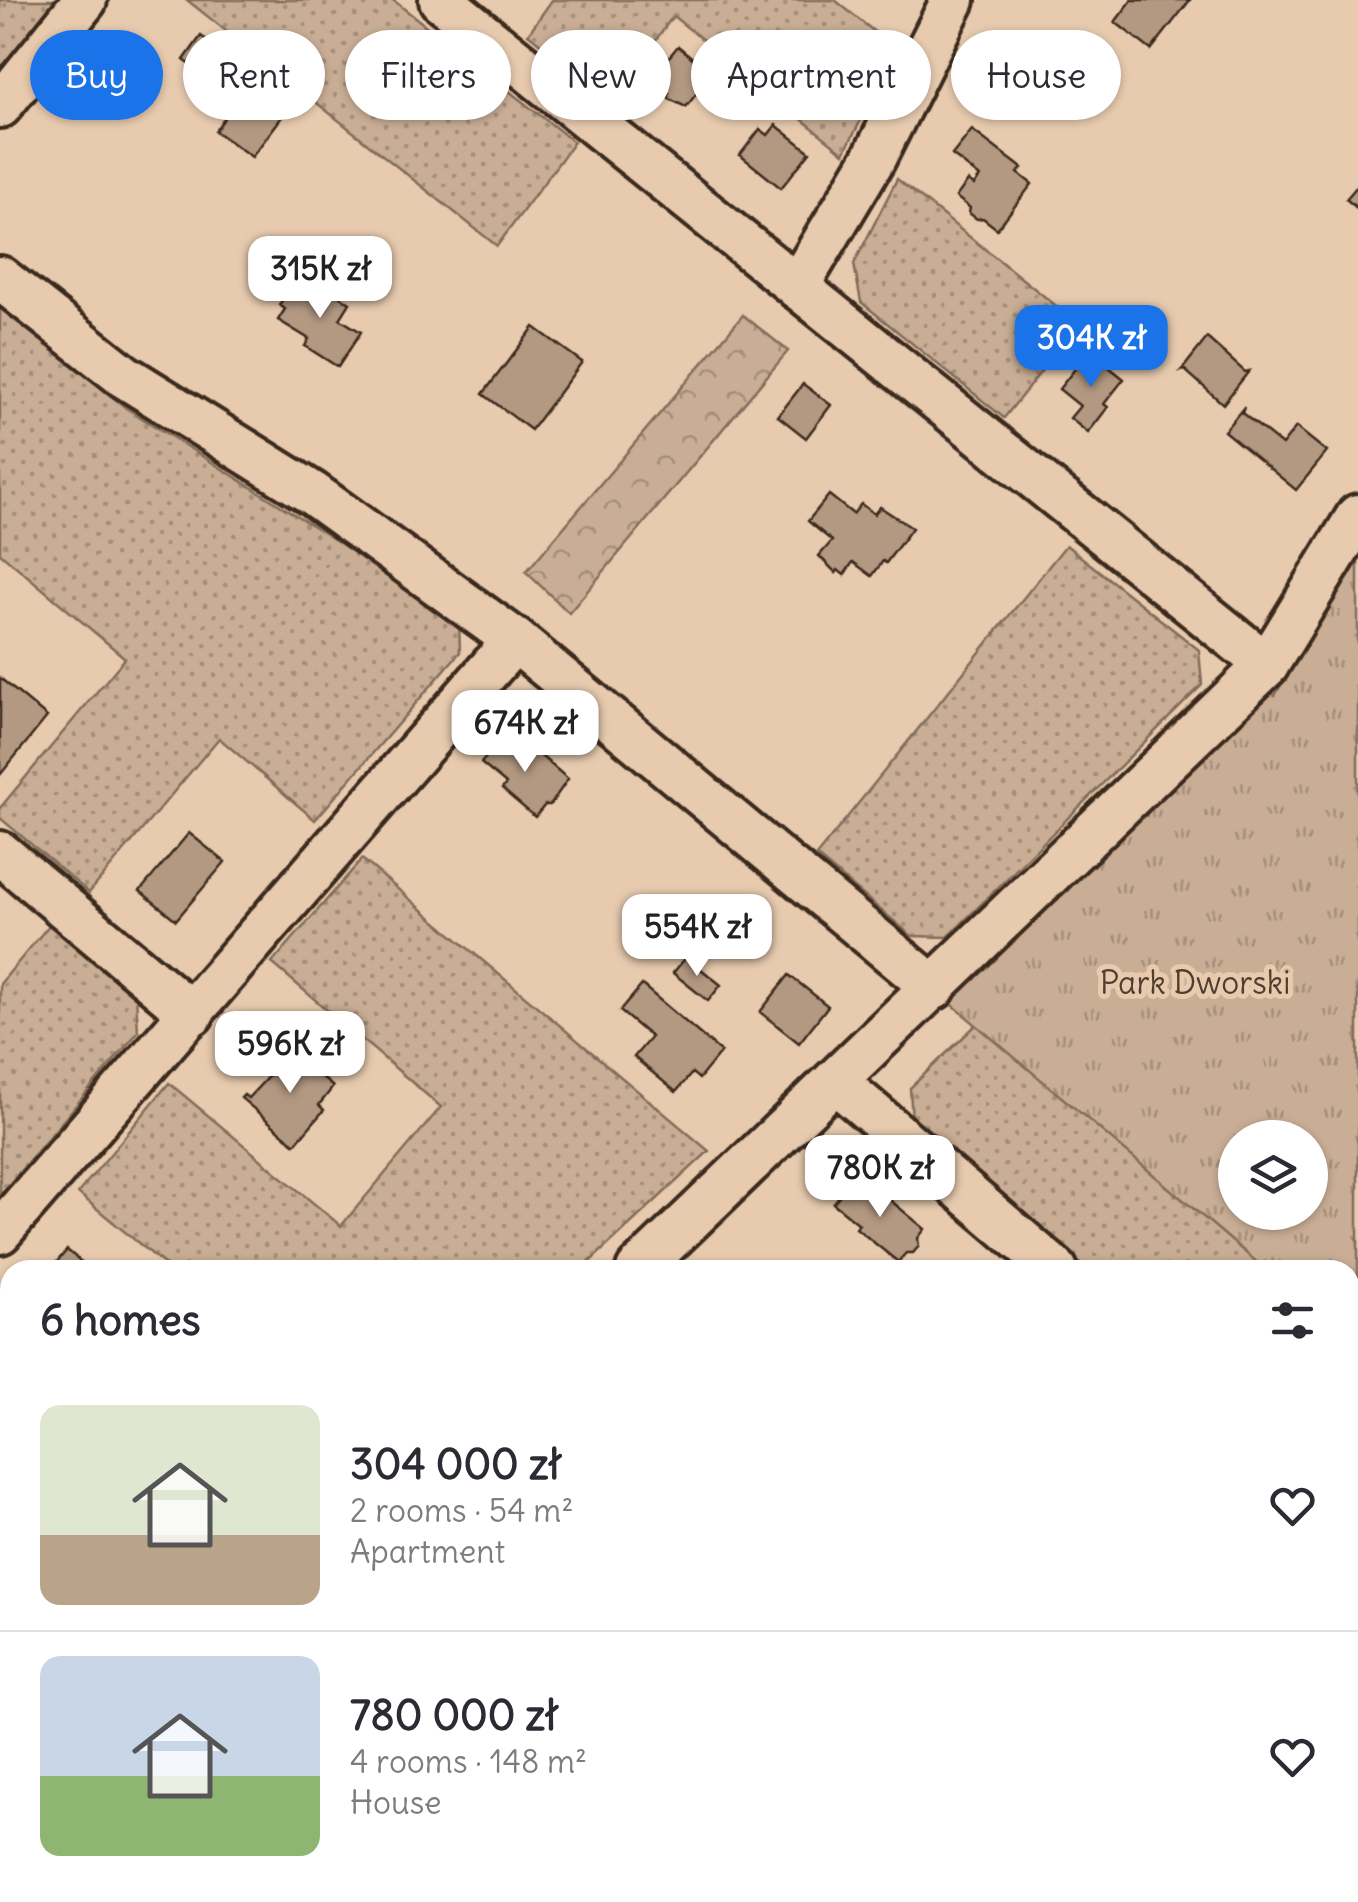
<!DOCTYPE html>
<html lang="en">
<head>
<meta charset="utf-8">
<style>
  body { margin:0; font-family:Delius,sans-serif; background:#f7f7f7; color:#2b2b33; height:100vh; display:flex; flex-direction:column; font-size:38px; white-space:nowrap }
  * { box-sizing:border-box; margin:0 }
  p { font-size:32px; color:#7c7c81 }
  .icon { flex:none; width:55px; height:55px; fill:none; stroke:currentColor; stroke-width:2; stroke-linecap:round; stroke-linejoin:round }
  .map { position:relative; flex:1; overflow:hidden }
  .sheet { position:absolute; left:0px; top:1260px; width:1360px; height:642px; display:flex; flex-direction:column; background:#fff; border-radius:30px 30px 0 0; box-shadow:0 2px 8px #0004 }
  .sheet>* { flex:none }
  .guide { position:absolute; left:30px; top:30px; width:1300px; height:90px; display:flex; gap:20px }
  .fabs { position:absolute; left:1218px; top:1120px; display:grid; gap:20px }
  .fabs a { display:grid; place-items:center; width:110px; height:110px; border-radius:50%; background:#fff; box-shadow:0 2px 8px #0004; font-size:50px }
  .price { position:absolute; translate:-50% -85px; padding:0 22px; border-radius:20px; background:#fff; color:#222; font-size:32px; line-height:65px; filter:drop-shadow(0 2px 5px #0008) }
  .price::after { content:''; position:absolute; left:50%; top:60px; width:30px; height:22px; margin-left:-15px; background:inherit; clip-path:polygon(0 0,100% 0,50% 100%) }
  .price.current { background:#1a73e8; color:#fff }
  ul { padding:0; list-style:none }
  li { display:flex; align-items:center; gap:30px; height:250px; padding:0 40px }
  li+li { border-top:2px solid #e1e1e2 }
  li span { display:grid; place-items:center; flex:none; width:280px; height:200px; border-radius:20px; color:#555 }
  li>.icon { margin-inline-start:auto }
  span .icon { width:120px; height:120px; fill:#fffc; stroke-width:1 }
  li b { font-size:42px }
  h2 { display:flex; justify-content:space-between; align-items:center; height:120px; padding:0 40px; font-size:42px }
  .pill { padding:0 35px; border-radius:45px; background:#fff; box-shadow:0 2px 8px #0004; font-size:35px; line-height:90px }
  .pill.current { background:#1a73e8; color:#fff }
  .map>svg:first-child { display:block }
  .grass { fill:url(#grass-dots); stroke:#826c5a; stroke-width:2.5 }
  .forest { fill:url(#forest-crowns); stroke:#826c5a; stroke-width:2.5 }
  .park { fill:url(#park-tufts); stroke:#826c5a; stroke-width:2.5; fill-rule:evenodd }
  .building { fill:#b39982; stroke:#3b2a1e; stroke-width:2.5 }
  .lines { fill:none; stroke-linecap:round; stroke-linejoin:round }
  .minor-casing { stroke:#3b2a1e; stroke-width:50 }
  .minor { stroke:#e8cbaf; stroke-width:42 }
  .labels { text-anchor:middle; dominant-baseline:central; stroke-width:10; stroke-linejoin:round; paint-order:stroke }
  .park-label { font-size:32px; fill:#503e30; stroke:#e8cbaf }
</style>
</head>
<body>
<div class="map">
<svg width="1358" height="1902" viewBox="0 0 1358 1902">
  <defs>
    <pattern id="grass-dots" width="8" height="8" patternUnits="userSpaceOnUse" patternTransform="scale(2.5)"><rect width="8" height="8" fill="#c9ae95"/><path d="M2 2h.1M6 6h.1" fill="none" stroke="#a48e79" stroke-width="1.8" stroke-linecap="round"/></pattern>
    <pattern id="forest-crowns" width="20" height="18" patternUnits="userSpaceOnUse" patternTransform="scale(2.5)"><rect width="20" height="18" fill="#c9ae95"/><path d="M2 6a3 3 0 1 1 6 0M12 15a3 3 0 1 1 6 0" fill="none" stroke="#a48e79"/></pattern>
    <pattern id="park-tufts" width="24" height="20" patternUnits="userSpaceOnUse" patternTransform="scale(2.5)"><rect width="24" height="20" fill="#c9ae95"/><path d="M3 7l-1-3M5 7V3M7 7l1-3M15 17l-1-3M17 17v-4M19 17l1-3" fill="none" stroke="#a48e79"/></pattern>
  </defs>
  <rect width="100%" height="100%" fill="#e8cbaf"/>
  <filter id="ink" filterUnits="userSpaceOnUse"><feTurbulence type="fractalNoise" baseFrequency=".01" numOctaves="2"/><feDisplacementMap in="SourceGraphic" scale="20" xChannelSelector="R" yChannelSelector="G"/><feConvolveMatrix kernelMatrix="1 2 1 2 8 2 1 2 1" color-interpolation-filters="sRGB"/></filter>
  <g filter="url(#ink)">
    <g class="grass">
      <polygon points="0,0 59,0 0,77"/>
      <polygon points="187,0 393,0 574,142 497,246"/>
      <polygon points="552,0 835,0 897,50 844,153 673,16 612,101 528,34"/>
      <polygon points="897,179 1079,324 1004,418 861,302 854,264"/>
      <polygon points="0,305 126,408 459,618 460,652 315,820 219,738 89,893 0,818 0,808 125,658 0,553"/>
      <polygon points="1066,545 1199,650 1202,685 948,937 912,936 816,856"/>
      <polygon points="362,859 709,1151 581,1270 171,1270 78,1193 169,1083 341,1226 441,1107 272,963"/>
      <polygon points="50,924 136,995 138,1032 0,1195 0,984"/>
      <polygon points="977,1024 1266,1270 1088,1270 912,1121 910,1088"/>
      <polygon points="1350,1560 1358,1567 1358,1684 1351,1693"/>
    </g>
    <g class="forest">
      <polygon points="743,315 788,351 569,613 526,572"/>
      <polygon points="1358,1806 1358,1902 1227,1902 1246,1893 1350,1892 1350,1816"/>
    </g>
    <path class="park" d="M 1358,558 L 1358,1348 L 1350,1341 L 1350,1270 L 1266,1270 L 948,1001 L 1265,690 L 1275,695 ZM 1235,1138 L 1310,1138 L 1310,1212 L 1235,1212 Z"/>
    <g class="building">
      <polygon points="1132,0 1190,0 1151,50 1115,22"/>
      <polygon points="201,36 219,49 201,73 184,60"/>
      <polygon points="678,46 712,74 686,107 669,99 669,93 651,79"/>
      <polygon points="249,83 287,110 252,157 215,131"/>
      <polygon points="776,125 810,152 781,188 740,155 760,129 768,135"/>
      <polygon points="972,130 1022,168 1018,173 1032,184 997,229 983,218 977,219 969,213 970,208 956,197 968,181 974,185 980,177 952,155"/>
      <polygon points="1358,185 1358,209 1346,199"/>
      <polygon points="310,277 350,303 340,319 361,332 338,367 305,346 309,339 278,320 285,309 279,305 289,290 299,296"/>
      <polygon points="534,327 582,362 531,430 483,394"/>
      <polygon points="1207,338 1245,372 1249,371 1223,404 1185,370 1181,371"/>
      <polygon points="1089,351 1124,379 1104,404 1108,407 1088,433 1070,418 1080,406 1059,389"/>
      <polygon points="803,384 831,405 806,438 778,416"/>
      <polygon points="1244,407 1242,413 1282,445 1296,427 1327,452 1296,490 1224,431"/>
      <polygon points="829,495 853,514 861,504 874,514 880,507 912,528 886,563 883,561 872,576 853,562 844,575 838,570 836,573 819,556 832,541 808,521"/>
      <polygon points="0,678 47,717 0,775"/>
      <polygon points="507,733 531,753 534,750 568,779 550,805 545,805 535,817 502,789 506,784 481,763"/>
      <polygon points="189,833 225,862 176,920 140,891"/>
      <polygon points="686,957 721,985 708,1001 673,973"/>
      <polygon points="789,975 828,1006 799,1043 760,1012"/>
      <polygon points="642,985 721,1052 699,1079 692,1073 676,1092 634,1057 651,1037 620,1011"/>
      <polygon points="285,1046 333,1087 319,1105 324,1110 295,1144 241,1098 244,1095 248,1098 276,1068 270,1063"/>
      <polygon points="855,1177 881,1199 884,1195 925,1229 918,1238 919,1246 913,1253 906,1253 898,1262 856,1228 859,1224 833,1203"/>
      <polygon points="67,1250 91,1270 50,1270"/>
    </g>
    <g class="lines">
      <g class="minor-casing">
        <g id="minor">
          <polyline points="441,0 1267,665"/>
          <polyline points="0,106 85,0"/>
          <polyline points="0,278 124,376 312,493 515,640 934,988"/>
          <polyline points="797,287 873,160 953,0"/>
          <polyline points="0,853 192,1014"/>
          <polyline points="835,1081 1056,1270"/>
          <polyline points="0,1232 515,640"/>
          <polyline points="638,1270 1267,665 1358,516"/>
          <polyline points="0,1439 10,1447"/>
          <polyline points="1350,1521 1358,1528"/>
          <polyline points="0,1861 10,1852"/>
        </g>
      </g>
      <use href="#minor" class="minor"/>
    </g>
  </g>
  <g class="labels">
    <g class="park-label">
      <text x="1195" y="982">Park Dworski</text>
    </g>
  </g>
</svg>
<div class="fabs">
<a><svg class="icon" aria-label="layers" viewBox="0 0 24 24"><path d="M12 4l9 5-9 5-9-5zM3 14l9 5 9-5"/></svg></a>
</div>
<b class="price" style="left:320px;top:321px">315K zł</b>
<b class="price current" style="left:1091px;top:390px">304K zł</b>
<b class="price" style="left:525px;top:775px">674K zł</b>
<b class="price" style="left:697px;top:979px">554K zł</b>
<b class="price" style="left:290px;top:1096px">596K zł</b>
<b class="price" style="left:880px;top:1220px">780K zł</b>
<div class="guide">
<a class="pill current">Buy</a>
<a class="pill">Rent</a>
<a class="pill">Filters</a>
<a class="pill">New</a>
<a class="pill">Apartment</a>
<a class="pill">House</a>
</div>
<section class="sheet">
<h2>6 homes<svg class="icon" aria-label="filters" viewBox="0 0 24 24"><path d="M4 7h16M4 17h16"/><circle cx="9" cy="7" r="2"/><circle cx="15" cy="17" r="2"/></svg></h2>
<ul>
<li><span style="background:linear-gradient(#dfe7d0 65%,#b9a48a 0)"><svg class="icon" aria-label="home" viewBox="0 0 24 24"><path d="M3 11l9-7 9 7M6 9v11h12V9"/></svg></span><div><b>304 000 zł</b><p>2 rooms · 54 m²</p><p>Apartment</p></div><svg class="icon" aria-label="heart" viewBox="0 0 24 24"><path d="M12 20l-8-8c-3-5 5-10 8-4 3-6 11-1 8 4z"/></svg></li>
<li><span style="background:linear-gradient(#c9d6e8 60%,#8fb573 0)"><svg class="icon" aria-label="home" viewBox="0 0 24 24"><path d="M3 11l9-7 9 7M6 9v11h12V9"/></svg></span><div><b>780 000 zł</b><p>4 rooms · 148 m²</p><p>House</p></div><svg class="icon" aria-label="heart" viewBox="0 0 24 24"><path d="M12 20l-8-8c-3-5 5-10 8-4 3-6 11-1 8 4z"/></svg></li>
</ul>
</section>
</div>
</body>
</html>
